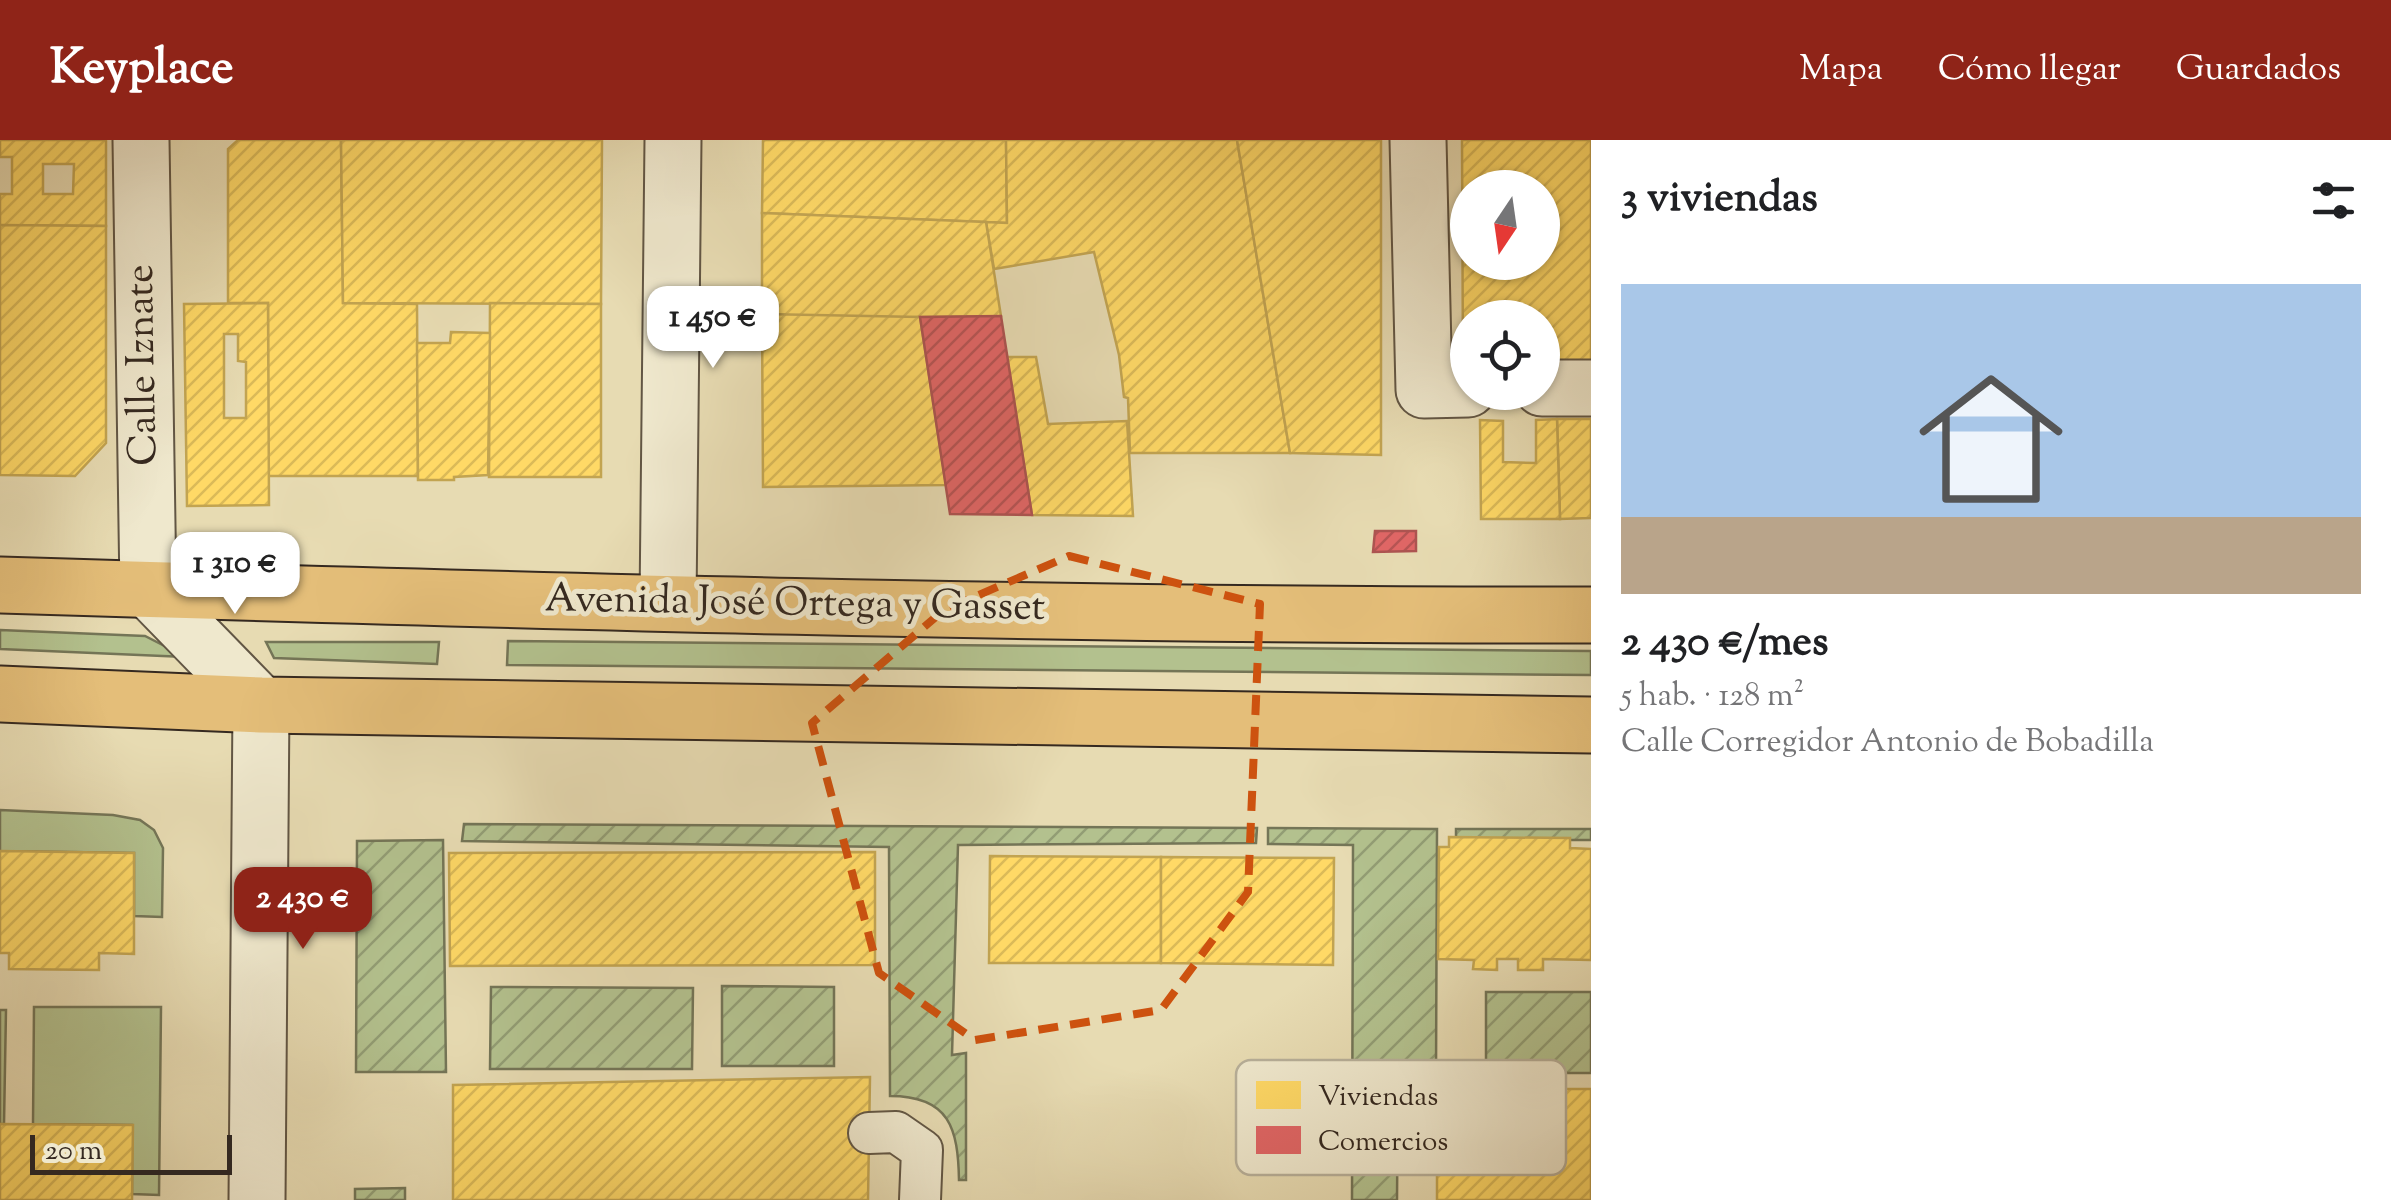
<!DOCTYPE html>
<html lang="es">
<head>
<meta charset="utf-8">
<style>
  body { margin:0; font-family:"Sorts Mill Goudy",serif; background:#f6f6f6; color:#202124; height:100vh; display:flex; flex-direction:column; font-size:38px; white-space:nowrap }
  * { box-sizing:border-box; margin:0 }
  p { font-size:32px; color:#757577 }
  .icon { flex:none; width:55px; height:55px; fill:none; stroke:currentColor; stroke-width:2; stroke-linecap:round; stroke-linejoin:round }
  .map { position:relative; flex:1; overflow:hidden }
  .details { display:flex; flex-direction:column; background:#fff; width:800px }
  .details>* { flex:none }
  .needle { width:65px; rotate:193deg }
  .fabs { position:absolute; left:1450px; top:30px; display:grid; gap:20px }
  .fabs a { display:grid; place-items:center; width:110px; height:110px; border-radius:50%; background:#fff; box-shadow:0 2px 8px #0004; font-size:50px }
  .scale { position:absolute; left:30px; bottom:25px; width:202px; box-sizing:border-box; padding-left:10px; border:5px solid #352920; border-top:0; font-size:28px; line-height:35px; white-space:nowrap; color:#352920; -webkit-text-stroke:8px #efe8cd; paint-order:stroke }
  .price { position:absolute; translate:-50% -85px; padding:0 22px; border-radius:20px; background:#fff; color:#222; font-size:32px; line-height:65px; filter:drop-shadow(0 2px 5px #0008) }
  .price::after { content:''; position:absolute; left:50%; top:60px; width:30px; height:22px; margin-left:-15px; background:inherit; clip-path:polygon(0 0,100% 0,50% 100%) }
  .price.active { background:#8f2418; color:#fff }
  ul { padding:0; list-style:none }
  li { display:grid; align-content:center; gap:20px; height:530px; padding:0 30px }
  li span { display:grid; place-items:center; height:310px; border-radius:0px; color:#555 }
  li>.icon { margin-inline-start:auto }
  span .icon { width:180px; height:180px; fill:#fffc; stroke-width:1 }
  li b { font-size:42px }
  h2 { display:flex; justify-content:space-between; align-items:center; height:120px; padding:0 30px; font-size:42px }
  header { display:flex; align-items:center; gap:60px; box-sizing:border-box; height:140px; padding:0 50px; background:#8f2418; color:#fff }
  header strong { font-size:48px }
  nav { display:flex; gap:55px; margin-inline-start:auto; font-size:35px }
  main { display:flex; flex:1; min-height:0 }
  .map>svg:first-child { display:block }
  .grass { fill:#b3c18e; stroke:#747557; stroke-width:2.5 }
  .garden { fill:url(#garden-furrows); stroke:#747557; stroke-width:2.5 }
  .homes { fill:url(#homes-hatch); stroke:#c2a451; stroke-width:2.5; fill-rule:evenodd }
  .shops { fill:url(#shops-hatch); stroke:#ad5451; stroke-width:2.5 }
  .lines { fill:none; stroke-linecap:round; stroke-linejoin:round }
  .lane-casing { stroke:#625644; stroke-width:44 }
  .street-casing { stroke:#625644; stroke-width:59 }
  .primary-casing { stroke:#352920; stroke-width:59 }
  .lane { stroke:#efe8cd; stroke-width:40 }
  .street { stroke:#efe8cd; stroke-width:55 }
  .primary { stroke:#e4be79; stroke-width:55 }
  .marked { fill:none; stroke:#cd520f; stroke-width:8; stroke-dasharray:20 12; stroke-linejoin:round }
  .labels { text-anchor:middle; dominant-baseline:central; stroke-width:10; stroke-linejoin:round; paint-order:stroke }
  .street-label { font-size:40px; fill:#352920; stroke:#efe8cd }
  .key { fill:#efe8cd; stroke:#b7af99; stroke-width:2.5 }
  .key-label { font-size:28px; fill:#352920 }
</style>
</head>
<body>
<header>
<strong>Keyplace</strong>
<nav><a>Mapa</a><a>Cómo llegar</a><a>Guardados</a></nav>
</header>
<main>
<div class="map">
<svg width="1591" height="1060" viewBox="0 0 1591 1060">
  <defs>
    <pattern id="garden-furrows" width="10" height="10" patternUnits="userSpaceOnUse" patternTransform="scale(2.5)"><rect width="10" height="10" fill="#b3c18e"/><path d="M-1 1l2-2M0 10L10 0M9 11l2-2" fill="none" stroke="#929d74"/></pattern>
    <pattern id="homes-hatch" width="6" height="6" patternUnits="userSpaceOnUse" patternTransform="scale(2.5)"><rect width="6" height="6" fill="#ffd966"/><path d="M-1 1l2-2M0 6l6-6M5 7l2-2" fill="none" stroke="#dbba58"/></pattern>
    <pattern id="shops-hatch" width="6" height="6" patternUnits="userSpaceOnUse" patternTransform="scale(2.5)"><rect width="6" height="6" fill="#e06666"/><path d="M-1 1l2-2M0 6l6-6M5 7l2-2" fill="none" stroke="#b65454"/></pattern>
  </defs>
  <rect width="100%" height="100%" fill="#e7dbb2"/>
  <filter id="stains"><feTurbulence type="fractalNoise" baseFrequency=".002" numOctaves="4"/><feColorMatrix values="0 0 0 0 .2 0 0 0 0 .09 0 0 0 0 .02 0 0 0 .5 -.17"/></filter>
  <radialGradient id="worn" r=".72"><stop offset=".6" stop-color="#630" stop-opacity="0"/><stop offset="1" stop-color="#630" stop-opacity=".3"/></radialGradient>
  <g class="grass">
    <polygon points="0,490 145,496 186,517 0,509"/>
    <polygon points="508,501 1591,511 1591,535 507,525"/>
    <polygon points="266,502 439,502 437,524 274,518"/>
    <polygon points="0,670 113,675 140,680 154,690 163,708 162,777 134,776 134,713 0,711"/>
    <polygon points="34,867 161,867 159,1055 132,1054 132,985 33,984"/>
    <polygon points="0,870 6,870 4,984 0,984"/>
  </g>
  <g class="garden">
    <path d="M 464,684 L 1257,688 L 1256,703 L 958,705 L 952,915 L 966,913 L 966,1040 L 959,1040 C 958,989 950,956 890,956 L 889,707 L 462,701 Z"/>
    <polygon points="1268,688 1437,689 1436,935 1398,935 1397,1060 1352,1060 1353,705 1268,704"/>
    <rect x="1456" y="689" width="135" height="11"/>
    <polygon points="443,700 446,932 356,932 357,701"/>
    <polygon points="722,846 834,847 834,926 722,926"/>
    <polygon points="491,847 693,848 692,929 490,929"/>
    <rect x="1486" y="852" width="105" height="81"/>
    <polygon points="405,1048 405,1060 355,1060 355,1049"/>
  </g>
  <g class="homes">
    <path d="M 0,0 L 106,0 L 106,86 L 0,85 L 0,54 L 12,54 L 12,17 L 0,17 ZM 43,24 L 74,24 L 73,54 L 43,54 Z"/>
    <polygon points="238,0 341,0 343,163 417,164 418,336 268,336 268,163 228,163 228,9"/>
    <polygon points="341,0 602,0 601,164 343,163"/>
    <polygon points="763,0 1006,0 1007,83 762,73"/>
    <polygon points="1006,0 1237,0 1290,313 1130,313 1128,258 1124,257 1119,215 1094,112 994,129 986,82 1007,83"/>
    <polygon points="1237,0 1381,0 1381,315 1290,313"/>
    <path d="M 1462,0 L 1591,0 L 1591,230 L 1542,229 L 1542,178 L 1468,178 L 1468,230 L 1463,230 ZM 1468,48 L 1542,48 L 1542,122 L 1468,122 Z"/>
    <polygon points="762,73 986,82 1001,176 853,178 762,174"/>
    <polygon points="0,85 106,86 106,303 75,336 0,335"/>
    <path d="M 268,163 L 269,365 L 187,366 L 184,164 ZM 224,194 L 238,194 L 238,221 L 246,222 L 246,278 L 224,278 Z"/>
    <polygon points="490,163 601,164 601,337 489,337"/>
    <polygon points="762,174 920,177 946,345 763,347"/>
    <polygon points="451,192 490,193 488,335 454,337 454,340 418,340 417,203 450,203"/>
    <polygon points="1007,217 1036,217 1048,284 1127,281 1133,376 1032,375"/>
    <polygon points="1557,279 1591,279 1591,378 1560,379"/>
    <polygon points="1557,279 1560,379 1481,379 1480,280 1503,281 1503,322 1536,323 1536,280"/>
    <polygon points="1449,697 1570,698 1570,708 1591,709 1591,820 1543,819 1543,830 1518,830 1518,819 1497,819 1497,830 1473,829 1474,820 1438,819 1439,707 1449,707"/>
    <polygon points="0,711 134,713 134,814 99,813 99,830 9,829 9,813 0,813"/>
    <polygon points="875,712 875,825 450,826 449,713"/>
    <polygon points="990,716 1161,717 1161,823 989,823"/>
    <polygon points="1161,717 1334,718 1333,825 1161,823"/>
    <polygon points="870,937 868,1060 453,1060 453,945"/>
    <polygon points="1553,949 1591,949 1591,1060 1437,1060 1437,951"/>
    <polygon points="0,984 133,985 132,1060 0,1060"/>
  </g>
  <g class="shops">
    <polygon points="1001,176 1032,375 950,374 920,177"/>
    <polygon points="1375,391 1416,391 1416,411 1373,412"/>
  </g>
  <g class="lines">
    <g class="lane-casing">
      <polyline id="lane" points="869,993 896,992 922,1010 920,1060"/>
    </g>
    <g class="street-casing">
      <g id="street">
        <polyline points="141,0 148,449 261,565 257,1060"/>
        <polyline points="1418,0 1424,250 1468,249"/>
        <polyline points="1542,248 1591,248"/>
        <polyline points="668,462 673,0"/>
      </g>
    </g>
    <g class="primary-casing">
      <g id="primary">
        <path d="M 0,445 C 530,461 1061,476 1591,475"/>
        <polyline points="0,554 261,565 1591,585"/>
      </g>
    </g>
    <use href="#lane" class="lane"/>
    <use href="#street" class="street"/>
    <use href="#primary" class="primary"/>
  </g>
  <path class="marked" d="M 1069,416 L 1260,464 L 1248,752 L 1161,870 L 975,900 L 879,833 L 812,583 L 944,470 Z"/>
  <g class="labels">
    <g class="street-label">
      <text transform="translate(144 225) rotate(-91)">Calle Iznate</text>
      <text transform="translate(795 465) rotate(1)">Avenida José Ortega y Gasset</text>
    </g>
  </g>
  <rect x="1236" y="920" width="330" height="115" rx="15" class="key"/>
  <rect x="1256" y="941" width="45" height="28" fill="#ffd966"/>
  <rect x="1256" y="986" width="45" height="28" fill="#e06666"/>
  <g class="key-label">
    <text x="1318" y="965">Viviendas</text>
    <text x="1318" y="1010">Comercios</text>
  </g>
  <rect width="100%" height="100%" filter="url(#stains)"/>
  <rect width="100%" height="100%" fill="url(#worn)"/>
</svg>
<div class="fabs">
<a><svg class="needle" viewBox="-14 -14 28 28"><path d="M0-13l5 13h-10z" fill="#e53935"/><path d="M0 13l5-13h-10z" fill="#757577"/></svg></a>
<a><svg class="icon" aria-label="locate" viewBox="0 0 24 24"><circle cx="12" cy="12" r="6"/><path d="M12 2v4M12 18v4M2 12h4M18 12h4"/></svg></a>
</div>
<div class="scale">20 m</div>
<b class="price" style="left:713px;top:231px">1 450 €</b>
<b class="price" style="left:235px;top:477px">1 310 €</b>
<b class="price active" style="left:303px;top:812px">2 430 €</b>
</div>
<section class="details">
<h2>3 viviendas<svg class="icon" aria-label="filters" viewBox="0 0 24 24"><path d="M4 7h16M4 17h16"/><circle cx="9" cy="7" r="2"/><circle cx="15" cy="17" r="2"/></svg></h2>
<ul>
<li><span style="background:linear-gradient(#a9c7e8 75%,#b9a48a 0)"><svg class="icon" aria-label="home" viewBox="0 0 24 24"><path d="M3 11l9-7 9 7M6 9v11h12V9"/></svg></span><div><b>2 430 €/mes</b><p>5 hab. · 128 m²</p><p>Calle Corregidor Antonio de Bobadilla</p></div></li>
</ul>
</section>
</main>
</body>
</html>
